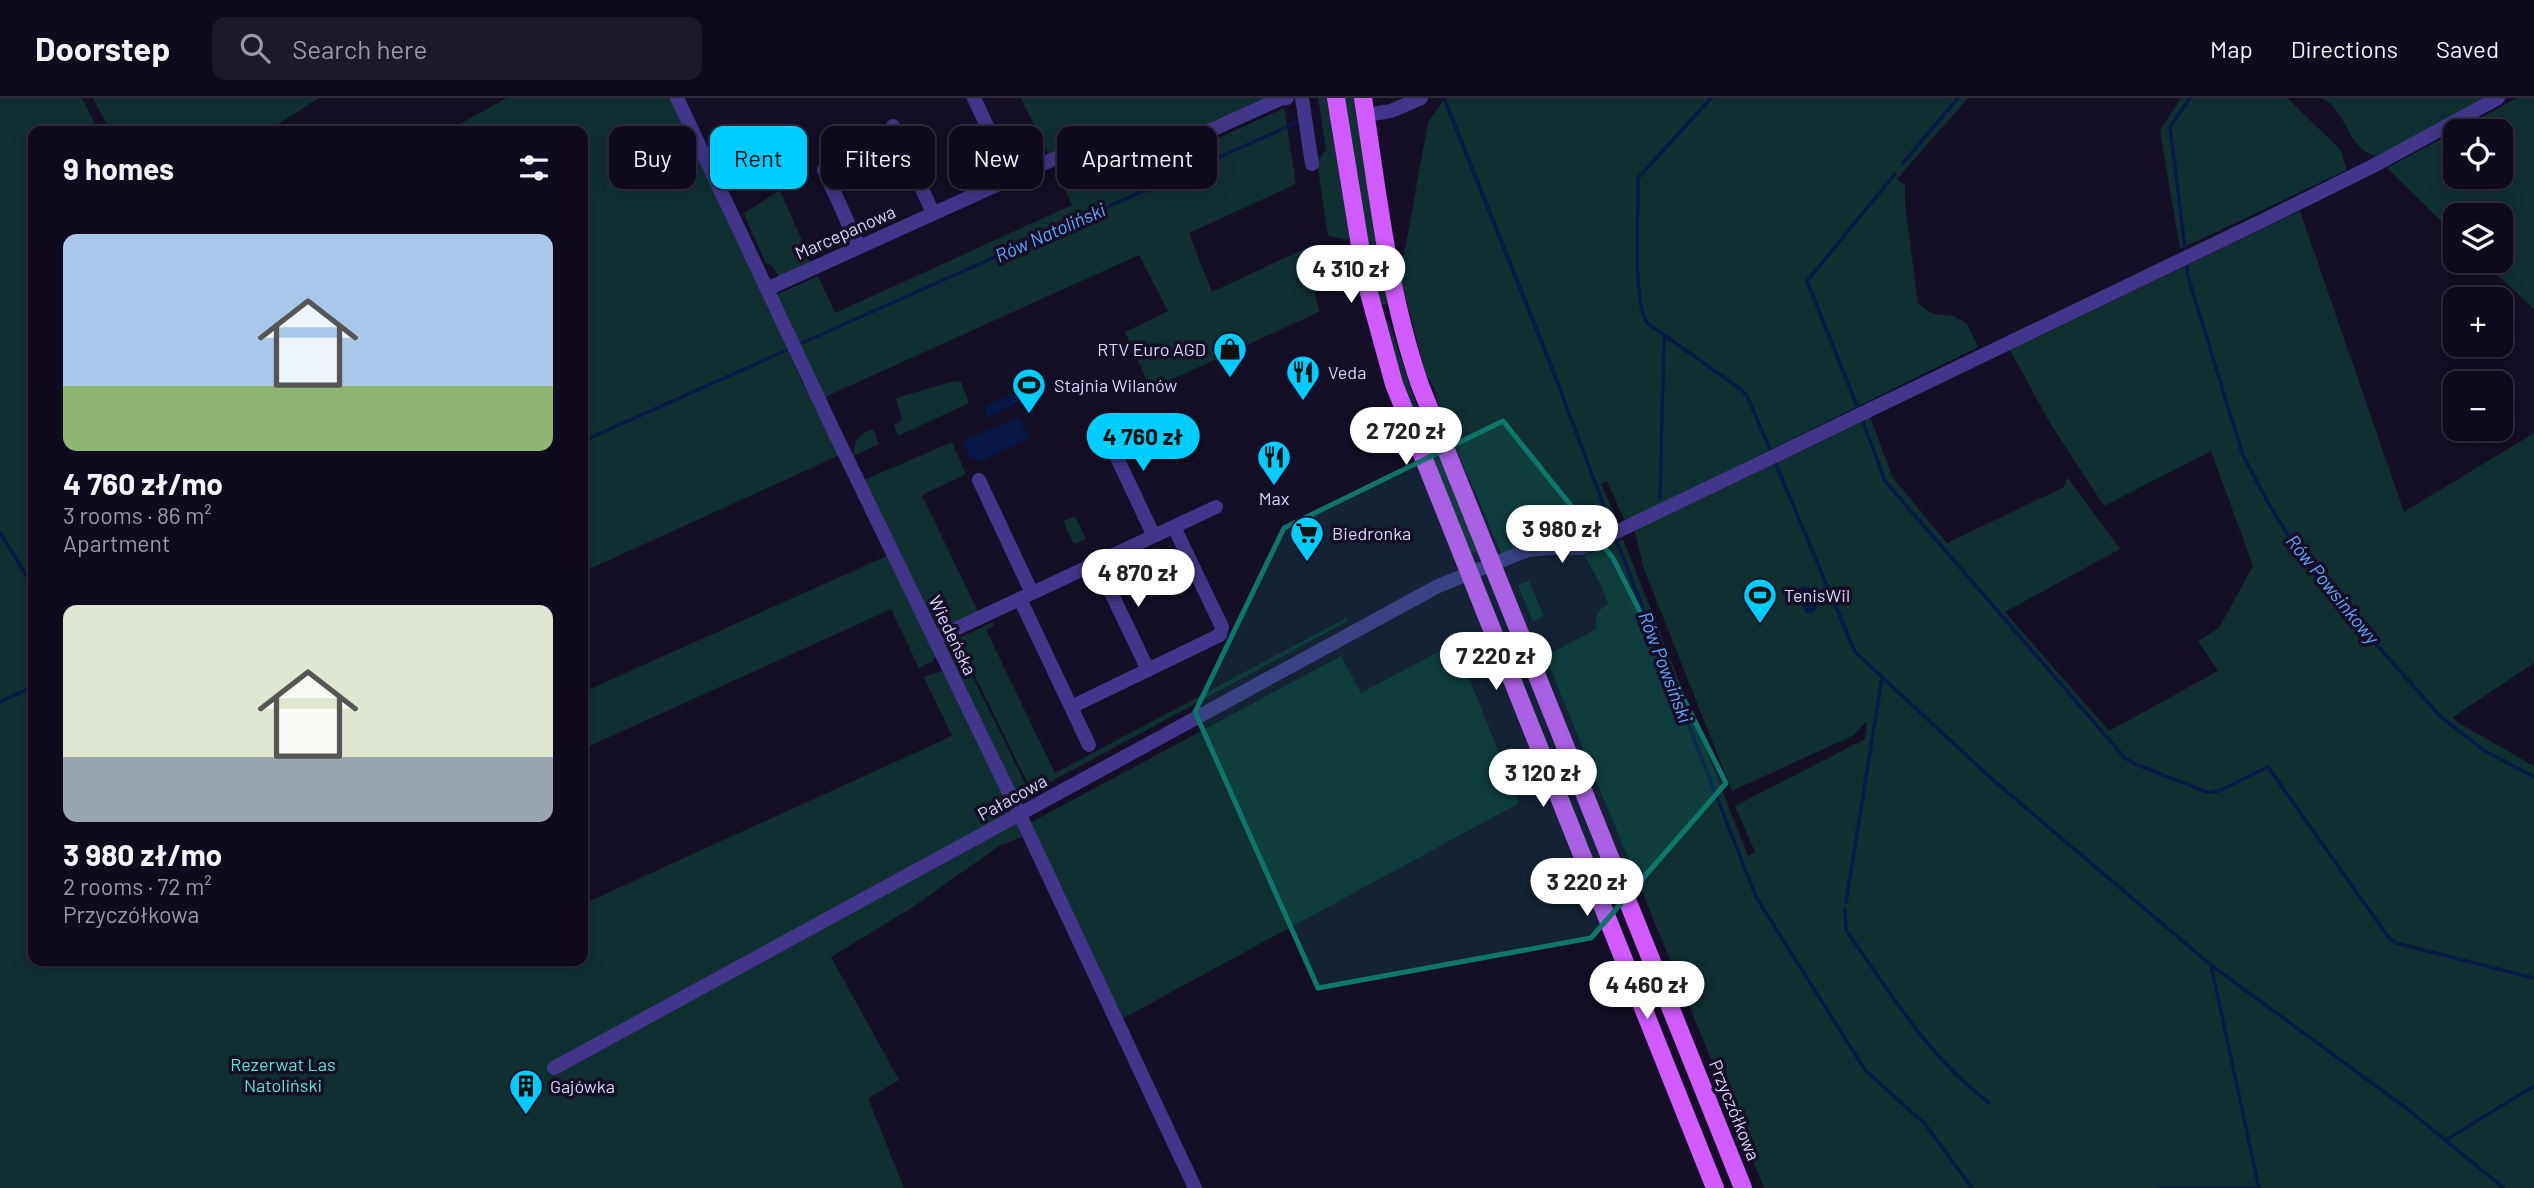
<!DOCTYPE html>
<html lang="en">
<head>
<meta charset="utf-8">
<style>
  body { margin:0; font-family:Barlow,sans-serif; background:#1d182a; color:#f1f3f6; height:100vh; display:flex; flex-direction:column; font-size:26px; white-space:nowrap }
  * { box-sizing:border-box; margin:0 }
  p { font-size:23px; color:#9b9aa4 }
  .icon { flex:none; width:38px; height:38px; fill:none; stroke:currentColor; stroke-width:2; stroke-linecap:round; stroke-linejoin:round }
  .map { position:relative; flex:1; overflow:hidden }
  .details { position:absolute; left:28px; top:28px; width:560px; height:840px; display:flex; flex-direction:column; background:#0f0a1d; border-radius:14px; box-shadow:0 4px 18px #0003,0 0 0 2px #2f2b3b }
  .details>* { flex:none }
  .hud { position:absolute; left:609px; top:28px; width:665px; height:63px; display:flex; gap:14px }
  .controls { position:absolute; left:2443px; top:21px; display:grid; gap:14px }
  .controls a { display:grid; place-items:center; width:70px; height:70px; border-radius:14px; background:#0f0a1d; box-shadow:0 4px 18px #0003,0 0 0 2px #2f2b3b; font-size:35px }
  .price { position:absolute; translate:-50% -60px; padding:0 16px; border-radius:24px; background:#fff; color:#222; font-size:23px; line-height:46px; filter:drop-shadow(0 2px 4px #0008) }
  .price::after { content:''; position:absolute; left:50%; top:42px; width:21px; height:16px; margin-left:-10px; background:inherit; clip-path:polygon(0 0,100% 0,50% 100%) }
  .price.current { background:#00cdff; color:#111 }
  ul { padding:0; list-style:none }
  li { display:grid; align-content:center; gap:14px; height:371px; padding:0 35px }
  li span { display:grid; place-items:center; height:217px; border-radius:14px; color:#555 }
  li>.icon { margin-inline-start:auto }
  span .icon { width:126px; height:126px; fill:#fffc; stroke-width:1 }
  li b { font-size:30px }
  h2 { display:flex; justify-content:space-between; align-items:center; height:84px; padding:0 35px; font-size:30px }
  .tag { padding:0 24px; border-radius:14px; background:#0f0a1d; box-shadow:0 4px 18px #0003,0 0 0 2px #2f2b3b; font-size:24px; line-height:63px }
  .tag.current { background:#00cdff; color:#111 }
  header { display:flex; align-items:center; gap:42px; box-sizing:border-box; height:98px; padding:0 35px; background:#0f0a1d; border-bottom:2px solid #2f2b3b }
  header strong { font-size:33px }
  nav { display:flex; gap:38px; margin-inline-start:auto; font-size:24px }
  .search { width:490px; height:63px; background:#1d182a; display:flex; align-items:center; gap:18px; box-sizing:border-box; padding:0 24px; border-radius:14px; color:#9b9aa4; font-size:26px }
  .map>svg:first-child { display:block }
  .green { fill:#102f31; fill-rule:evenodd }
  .water { fill:#071847 }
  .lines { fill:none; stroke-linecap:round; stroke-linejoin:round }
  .stream { stroke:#071847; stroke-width:3.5 }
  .minor { stroke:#413689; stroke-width:14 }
  .major { stroke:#d15bff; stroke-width:18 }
  .marked { fill:#0f766e; fill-opacity:0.2; stroke:#0f766e; stroke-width:5; stroke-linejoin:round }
  .labels { text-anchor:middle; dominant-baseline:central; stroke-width:7; stroke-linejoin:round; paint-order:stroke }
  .street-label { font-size:18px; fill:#ddd4ff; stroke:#140e27 }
  .poi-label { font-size:18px; fill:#ddd4ff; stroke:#140e27; text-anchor:start }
  .park-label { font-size:18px; fill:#57e7d1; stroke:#140e27 }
  .water-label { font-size:19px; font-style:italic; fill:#62a7ff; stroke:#140e27 }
</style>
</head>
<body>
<header>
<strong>Doorstep</strong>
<div class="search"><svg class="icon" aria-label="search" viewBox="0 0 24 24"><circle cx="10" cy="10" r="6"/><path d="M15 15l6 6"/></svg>Search here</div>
<nav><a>Map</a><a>Directions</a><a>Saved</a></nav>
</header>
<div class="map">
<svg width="2534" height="1090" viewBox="0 0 2534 1090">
  <rect width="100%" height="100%" fill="#140e27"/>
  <g class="green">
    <polygon points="0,0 82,0 99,33 33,33 33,863 583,863 583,806 952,638 924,579 941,573 945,575 1024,738 999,748 913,809 831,859 899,982 868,1000 904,1090 0,1090"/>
    <polygon points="93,0 319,0 267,33 110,33"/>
    <polygon points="507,0 670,0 709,78 803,286 815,306 840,357 583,474 583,33 447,33"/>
    <polygon points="1021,0 1271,0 1136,60 1049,58"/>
    <polygon points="1318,0 1329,0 1351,142 1328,138 1317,64 1326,51"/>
    <polygon points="1343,0 1355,0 1390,206 1376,206"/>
    <polygon points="1445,0 1968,0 1897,81 1905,88 1905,105 1918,206 1933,216 1954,218 1967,226 1978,249 1628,422 1624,421 1607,383 1601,386 1619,426 1568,448 1502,457 1439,310 1435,291 1426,277 1400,179 1428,24"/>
    <polygon points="2181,0 2287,0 2340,51 2347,72 2180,151 2160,32"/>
    <path d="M 2322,0 L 2486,0 L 2380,58 C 2347,55 2349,14 2322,0 Z"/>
    <path d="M 2517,0 L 2534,0 L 2534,211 L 2482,163 L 2501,163 L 2501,117 L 2455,117 L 2455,137 L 2387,70 ZM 2501,33 L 2501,79 L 2455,79 L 2455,33 Z"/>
    <polygon points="1284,10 1296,86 1189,135 1212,194 1306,150 1319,214 1151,291 1125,234 1168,213 1139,157 825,299 776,197 818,178 835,215 1072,107 1054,69 1076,61 1105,70 1099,74 1107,91"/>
    <polygon points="780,92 812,166 780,180 772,168 765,164 744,115"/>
    <path d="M 2300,113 L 2404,414 L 2534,335 L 2534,565 L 2453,619 L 2457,624 L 2534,668 L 2534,1090 L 1764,1090 L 1545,558 L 1597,531 C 1594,518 1598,512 1608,506 L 1600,485 L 1584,457 L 1623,441 L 1748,758 L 1755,754 L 1735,708 L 1865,641 L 1867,623 L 1854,637 L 1732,693 L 1644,471 L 1634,431 L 1870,319 L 1893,380 L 1947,445 L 2064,389 L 2067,379 L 2120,451 L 2005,514 L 2109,633 L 2218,573 L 2198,543 L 2219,530 L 2253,468 L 2211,353 L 2104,408 L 2050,325 L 2010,252 Z"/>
    <polygon points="1384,220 1389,224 1415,303 1479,452 1469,456 1409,309"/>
    <polygon points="954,283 961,284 969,305 898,338 894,327 900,324 902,320 896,300"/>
    <path d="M 873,331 L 879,346 L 853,358 C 854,342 858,337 873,331 Z"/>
    <polygon points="952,344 966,376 922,397 979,516 937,533 864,382"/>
    <polygon points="1075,418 1086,441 1074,446 1063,423"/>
    <polygon points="889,457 936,556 933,563 919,570 891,511 583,651 583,594"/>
    <polygon points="1529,483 1544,518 1533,524 1518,487"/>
    <polygon points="1346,520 1348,523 1032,694 957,541 993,524 994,528 986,532 1055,675"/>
    <polygon points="953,539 1030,695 1018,702 944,551 946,544"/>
    <polygon points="1455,545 1519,705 1120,922 1028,726 1341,558 1361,595"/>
  </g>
  <g class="water">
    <polygon points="1015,294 1019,304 988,319 984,309"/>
    <polygon points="1019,319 1029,340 981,363 970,360 962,343"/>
    <polygon points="1804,488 1810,490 1817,507 1814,514 1806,516 1797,492"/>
  </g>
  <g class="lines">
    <g class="stream">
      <polyline points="1444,0 1552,270 1613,432"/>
      <path d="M 1711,0 L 1638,80 C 1639,112 1632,202 1647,225 L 1742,292 L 1747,298 L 1770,351"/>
      <polyline points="1903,65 1958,0"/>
      <polyline points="2185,150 2170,29 2190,0"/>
      <polyline points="2187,165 2188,178 2242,355 2267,403 2296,450 2318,481 2441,619 2485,653 2534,679"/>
      <polyline points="802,245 1298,24"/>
      <polyline points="1857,308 1807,183 1895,76"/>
      <polyline points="1862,321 1885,383 2125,660 2135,666 2207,694 2219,693 2268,669 2389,840 2396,845 2534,880"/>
      <polyline points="583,343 787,252"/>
      <polyline points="1775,364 1855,554 1993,682 2211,867 2406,1010 2504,1090"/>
      <polyline points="1660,400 1664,237"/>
      <polyline points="0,434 33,489"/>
      <polyline points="1615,439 1756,799 1865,972 1925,1026 1972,1090"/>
      <polyline points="0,604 33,589"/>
      <polyline points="1846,804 1882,579"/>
      <path d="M 1845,811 L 1846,832 C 1889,893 1928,959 1989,1005"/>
      <polyline points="2211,867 2259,1090"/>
      <polyline points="2446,1042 2534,988"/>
      <polyline points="2161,1090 2259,1090"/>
    </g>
    <g class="minor">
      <polyline points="677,0 838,342 1020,717 1195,1090"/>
      <polyline points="974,0 1011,80"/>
      <polyline points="1302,0 1312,66"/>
      <polyline points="1366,17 1391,13 1421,0"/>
      <polyline points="893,28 933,115"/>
      <polyline points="824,72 859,149"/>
      <path d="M 767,191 L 1067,55 C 1092,49 1111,71 1138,65 L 1280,1 L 1287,0"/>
      <polyline points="1101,326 1154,438"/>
      <polyline points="979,382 1032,495"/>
      <polyline points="1097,465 1148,572"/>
      <polyline points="1020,501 1089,647"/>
      <polyline points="934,541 1216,409"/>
      <polyline points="1071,609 1220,537 1222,529 1174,429"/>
      <polyline points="554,970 1438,488 1528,452 1550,450 1581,450 1608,438 2264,122 2373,68 2498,0"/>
    </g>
    <g class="major">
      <polyline points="1336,0 1366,184 1394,286 1715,1090"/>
      <path d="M 1363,0 C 1378,97 1388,194 1420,287 L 1743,1090"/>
    </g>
  </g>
  <path class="marked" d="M 1503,323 L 1613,460 L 1726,685 L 1591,840 L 1318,890 L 1195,614 L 1284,430 Z"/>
  <defs>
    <g id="shop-pin" transform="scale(1.75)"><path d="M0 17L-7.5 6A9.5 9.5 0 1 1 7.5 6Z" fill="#00cdff" stroke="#140e27"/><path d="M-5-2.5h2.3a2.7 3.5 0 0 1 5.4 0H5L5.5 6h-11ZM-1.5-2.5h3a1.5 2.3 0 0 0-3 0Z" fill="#111"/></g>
    <g id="restaurant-pin" transform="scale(1.75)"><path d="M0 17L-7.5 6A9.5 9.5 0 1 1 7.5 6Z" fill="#00cdff" stroke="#140e27"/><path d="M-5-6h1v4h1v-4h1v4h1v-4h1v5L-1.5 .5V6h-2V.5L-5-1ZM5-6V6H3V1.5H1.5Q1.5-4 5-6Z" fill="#111"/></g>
    <g id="stadium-pin" transform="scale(1.75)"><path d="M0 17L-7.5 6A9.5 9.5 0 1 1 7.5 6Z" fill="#00cdff" stroke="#140e27"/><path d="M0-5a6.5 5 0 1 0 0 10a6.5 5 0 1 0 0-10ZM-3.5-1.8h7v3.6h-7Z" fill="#111"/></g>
    <g id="supermarket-pin" transform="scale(1.75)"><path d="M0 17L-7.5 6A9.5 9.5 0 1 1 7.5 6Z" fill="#00cdff" stroke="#140e27"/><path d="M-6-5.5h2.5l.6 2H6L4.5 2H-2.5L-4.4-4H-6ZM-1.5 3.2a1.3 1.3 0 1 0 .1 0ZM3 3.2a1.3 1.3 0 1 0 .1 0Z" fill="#111"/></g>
    <g id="building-pin" transform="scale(1.75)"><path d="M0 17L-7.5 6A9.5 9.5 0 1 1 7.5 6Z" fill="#00cdff" stroke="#140e27"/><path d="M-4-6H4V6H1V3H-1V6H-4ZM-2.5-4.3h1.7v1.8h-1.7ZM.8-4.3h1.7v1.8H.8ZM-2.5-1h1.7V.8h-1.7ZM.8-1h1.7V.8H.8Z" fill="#111"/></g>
  </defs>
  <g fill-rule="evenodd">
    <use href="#shop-pin" x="1230" y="251"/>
    <use href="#restaurant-pin" x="1303" y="274"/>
    <use href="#stadium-pin" x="1029" y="287"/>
    <use href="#restaurant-pin" x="1274" y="359"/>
    <use href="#supermarket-pin" x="1307" y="435"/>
    <use href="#stadium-pin" x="1760" y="497"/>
    <use href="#building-pin" x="526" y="988"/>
  </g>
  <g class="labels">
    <g class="street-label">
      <text transform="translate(845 134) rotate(-24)">Marcepanowa</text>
      <text transform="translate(953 537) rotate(64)">Wiedeńska</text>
      <text transform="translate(1012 699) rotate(-29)">Pałacowa</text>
      <text transform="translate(1735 1012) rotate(68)">Przyczółkowa</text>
    </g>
    <g class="poi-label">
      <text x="1206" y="251" text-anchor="end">RTV Euro AGD</text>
      <text x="1328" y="274">Veda</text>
      <text x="1054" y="287">Stajnia Wilanów</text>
      <text x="1274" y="400" text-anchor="middle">Max</text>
      <text x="1332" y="435">Biedronka</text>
      <text x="1784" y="497">TenisWil</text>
      <text x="550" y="988">Gajówka</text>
    </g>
    <g class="park-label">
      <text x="283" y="966">Rezerwat Las<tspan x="283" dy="21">Natoliński</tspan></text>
    </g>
    <g class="water-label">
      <text transform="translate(1050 134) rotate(-24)">Rów Natoliński</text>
      <text transform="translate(2333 491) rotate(51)">Rów Powsinkowy</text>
      <text transform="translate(1666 569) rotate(69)">Rów Powsiński</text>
    </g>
  </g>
</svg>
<div class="controls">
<a><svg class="icon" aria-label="locate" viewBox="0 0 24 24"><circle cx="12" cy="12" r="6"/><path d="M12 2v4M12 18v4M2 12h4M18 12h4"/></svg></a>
<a><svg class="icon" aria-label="layers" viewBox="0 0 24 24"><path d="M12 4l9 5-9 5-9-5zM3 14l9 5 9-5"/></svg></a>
<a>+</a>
<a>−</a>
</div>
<b class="price" style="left:1351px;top:207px">4 310 zł</b>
<b class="price" style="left:1406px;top:369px">2 720 zł</b>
<b class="price current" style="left:1143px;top:375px">4 760 zł</b>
<b class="price" style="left:1562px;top:467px">3 980 zł</b>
<b class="price" style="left:1138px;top:511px">4 870 zł</b>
<b class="price" style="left:1496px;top:594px">7 220 zł</b>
<b class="price" style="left:1543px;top:711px">3 120 zł</b>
<b class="price" style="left:1587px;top:820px">3 220 zł</b>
<b class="price" style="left:1647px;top:923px">4 460 zł</b>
<div class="hud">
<a class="tag">Buy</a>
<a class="tag current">Rent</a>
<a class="tag">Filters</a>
<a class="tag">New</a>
<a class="tag">Apartment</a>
</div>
<section class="details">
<h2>9 homes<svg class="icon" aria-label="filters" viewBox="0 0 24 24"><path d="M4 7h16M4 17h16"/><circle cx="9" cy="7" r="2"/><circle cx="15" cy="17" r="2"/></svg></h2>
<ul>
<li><span style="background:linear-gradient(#a9c7e8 70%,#8fb573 0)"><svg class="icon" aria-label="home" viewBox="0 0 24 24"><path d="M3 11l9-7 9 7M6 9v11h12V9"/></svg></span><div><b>4 760 zł/mo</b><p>3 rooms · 86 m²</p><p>Apartment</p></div></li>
<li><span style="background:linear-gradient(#dfe7d0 70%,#9aa5b1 0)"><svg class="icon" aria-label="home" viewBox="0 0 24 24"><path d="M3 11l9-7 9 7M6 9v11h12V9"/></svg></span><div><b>3 980 zł/mo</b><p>2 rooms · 72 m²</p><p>Przyczółkowa</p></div></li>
</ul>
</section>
</div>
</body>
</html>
